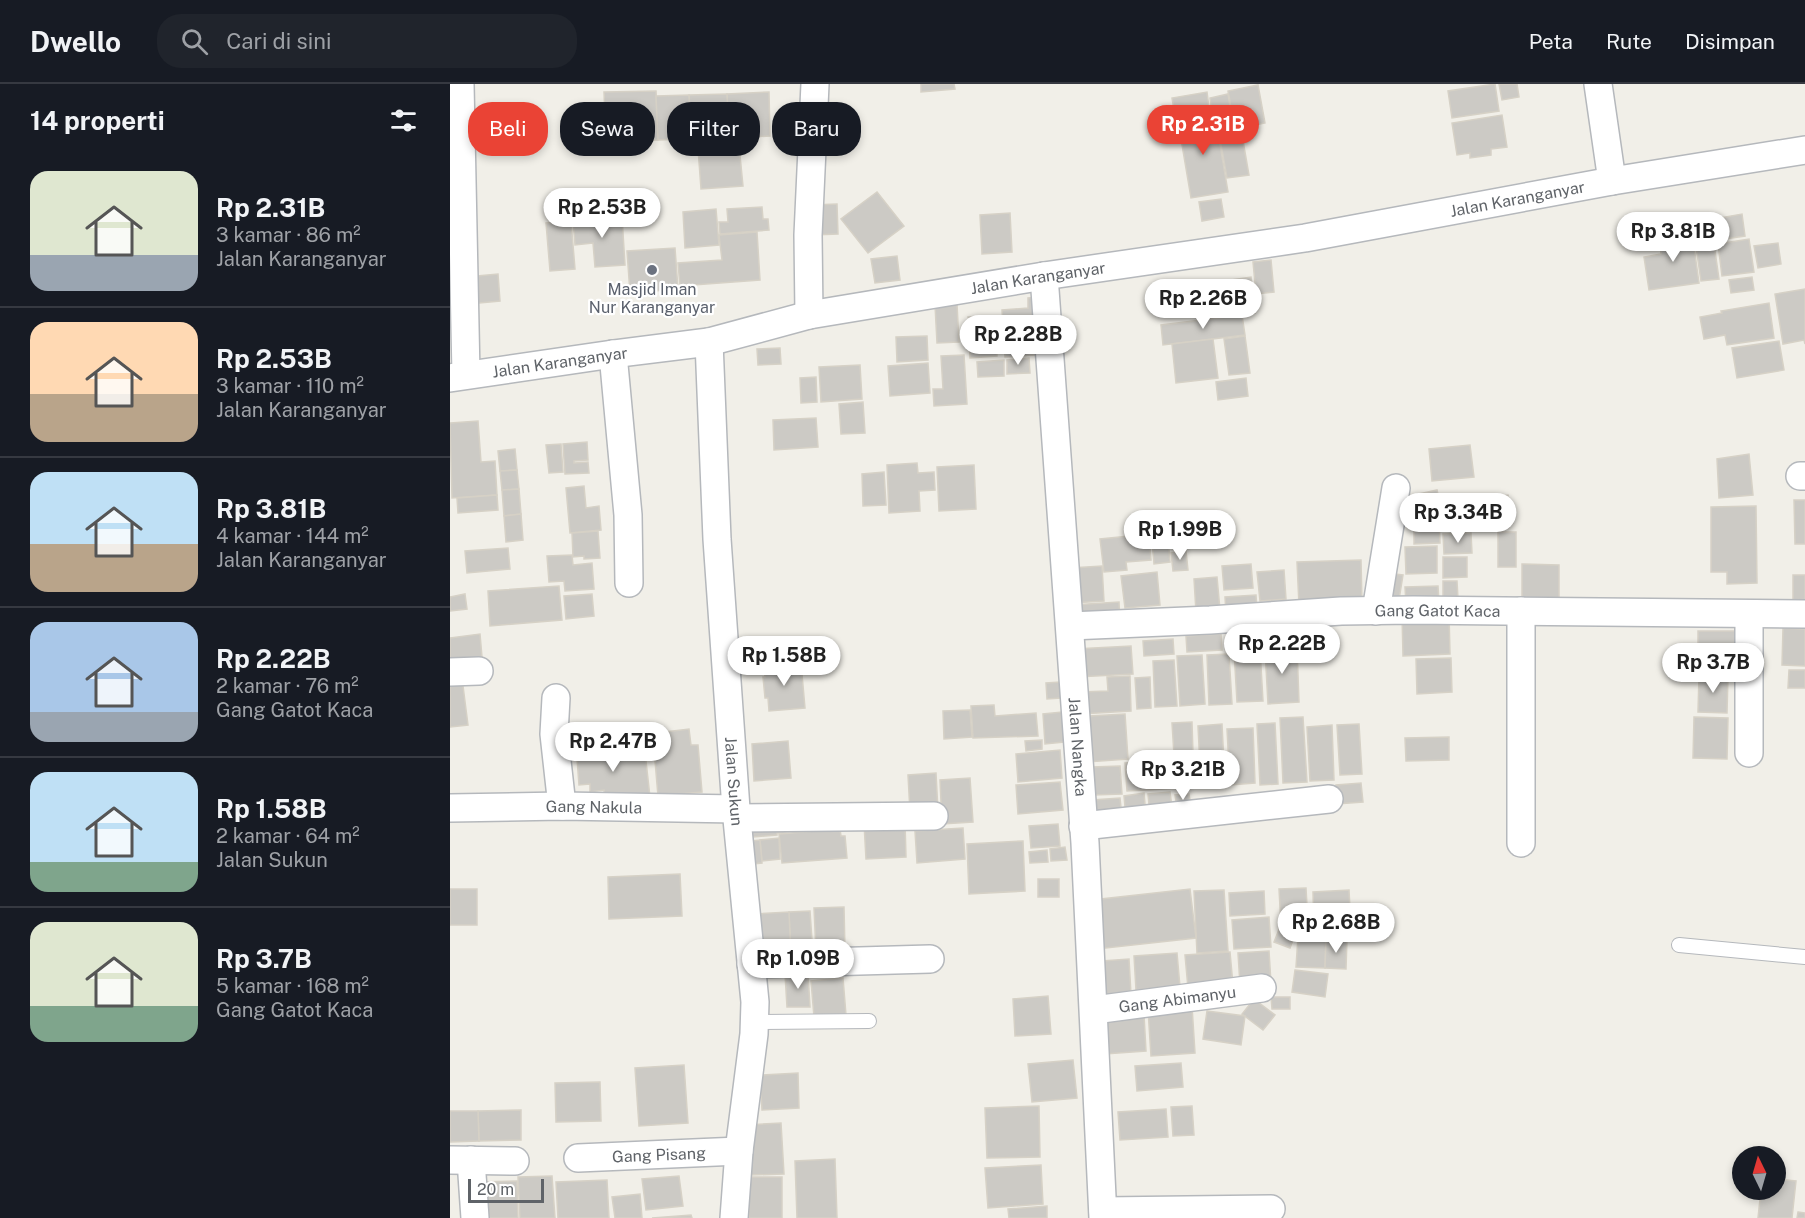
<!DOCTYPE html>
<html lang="id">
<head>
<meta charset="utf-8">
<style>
  body { margin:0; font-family:"Public Sans",sans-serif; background:#20242c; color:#f1f3f6; height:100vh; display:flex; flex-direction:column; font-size:22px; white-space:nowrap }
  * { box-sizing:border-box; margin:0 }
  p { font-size:20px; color:#9ea1a6 }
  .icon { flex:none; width:33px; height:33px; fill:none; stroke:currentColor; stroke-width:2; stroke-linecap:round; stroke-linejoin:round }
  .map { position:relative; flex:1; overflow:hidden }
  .sheet { display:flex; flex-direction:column; background:#171b24; width:450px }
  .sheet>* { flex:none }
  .banner { position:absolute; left:18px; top:18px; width:570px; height:54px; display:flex; gap:12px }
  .needle { width:39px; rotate:355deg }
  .tools { position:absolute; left:1282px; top:1062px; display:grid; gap:12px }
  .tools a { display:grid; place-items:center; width:54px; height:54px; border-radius:50%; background:#171b24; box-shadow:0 3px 9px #0003; font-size:30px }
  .scale { position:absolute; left:18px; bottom:15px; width:76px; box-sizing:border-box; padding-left:6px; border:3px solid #5f6368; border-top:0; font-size:16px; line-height:21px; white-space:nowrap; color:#5f6368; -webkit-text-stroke:4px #fff; paint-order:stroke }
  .price { position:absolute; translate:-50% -51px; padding:0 14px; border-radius:21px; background:#fff; color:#222; font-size:20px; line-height:39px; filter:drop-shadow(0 2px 3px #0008) }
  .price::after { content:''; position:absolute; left:50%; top:36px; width:18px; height:14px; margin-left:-9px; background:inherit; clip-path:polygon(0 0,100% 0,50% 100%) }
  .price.current { background:#ea4335; color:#fff }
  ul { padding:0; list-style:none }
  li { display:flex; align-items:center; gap:18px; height:150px; padding:0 30px }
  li+li { border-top:2px solid #363941 }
  li span { display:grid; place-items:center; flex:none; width:168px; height:120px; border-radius:18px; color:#555 }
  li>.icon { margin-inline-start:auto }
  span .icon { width:72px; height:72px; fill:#fffc; stroke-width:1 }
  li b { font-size:26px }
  h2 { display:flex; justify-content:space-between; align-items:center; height:72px; padding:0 30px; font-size:26px }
  .tag { padding:0 21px; border-radius:24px; background:#171b24; box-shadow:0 3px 9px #0003; font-size:21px; line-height:54px }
  .tag.current { background:#ea4335; color:#fff }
  header { display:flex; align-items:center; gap:36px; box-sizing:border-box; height:84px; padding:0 30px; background:#171b24; border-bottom:2px solid #363941 }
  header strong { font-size:28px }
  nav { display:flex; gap:33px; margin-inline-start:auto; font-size:21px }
  .search { width:420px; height:54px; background:#20242c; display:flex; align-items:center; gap:15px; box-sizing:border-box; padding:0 21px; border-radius:24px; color:#9ea1a6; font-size:22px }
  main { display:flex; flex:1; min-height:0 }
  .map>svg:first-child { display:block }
  .building { fill:#cccac5; stroke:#d6d1c6; stroke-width:1.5 }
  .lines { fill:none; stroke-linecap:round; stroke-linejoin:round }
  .service-casing { stroke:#b5b8bc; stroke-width:16 }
  .minor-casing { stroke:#b5b8bc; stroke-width:30 }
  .service { stroke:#fff; stroke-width:14 }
  .minor { stroke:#fff; stroke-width:27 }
  .worship-dot { fill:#6b7280; stroke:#fff; stroke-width:2 }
  .labels { text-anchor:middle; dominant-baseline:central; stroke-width:4.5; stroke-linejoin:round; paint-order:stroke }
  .street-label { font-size:16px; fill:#5f6368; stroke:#fff }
  .worship-label { font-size:16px; fill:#5b616d; stroke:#fff }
</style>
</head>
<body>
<header>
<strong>Dwello</strong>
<div class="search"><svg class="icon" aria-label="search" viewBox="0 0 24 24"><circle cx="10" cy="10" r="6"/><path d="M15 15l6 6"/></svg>Cari di sini</div>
<nav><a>Peta</a><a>Rute</a><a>Disimpan</a></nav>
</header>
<main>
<section class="sheet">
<h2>14 properti<svg class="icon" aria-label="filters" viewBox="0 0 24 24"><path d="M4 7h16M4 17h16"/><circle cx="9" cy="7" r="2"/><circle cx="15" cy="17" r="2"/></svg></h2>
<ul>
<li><span style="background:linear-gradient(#dfe7d0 70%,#9aa5b1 0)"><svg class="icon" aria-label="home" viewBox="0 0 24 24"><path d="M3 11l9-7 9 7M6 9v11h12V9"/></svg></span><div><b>Rp 2.31B</b><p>3 kamar · 86 m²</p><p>Jalan Karanganyar</p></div></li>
<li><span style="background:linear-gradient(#ffd9b3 60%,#b9a48a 0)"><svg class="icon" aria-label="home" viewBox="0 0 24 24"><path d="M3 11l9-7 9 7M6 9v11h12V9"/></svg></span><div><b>Rp 2.53B</b><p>3 kamar · 110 m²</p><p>Jalan Karanganyar</p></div></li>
<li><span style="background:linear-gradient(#bfe0f5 60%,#b9a48a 0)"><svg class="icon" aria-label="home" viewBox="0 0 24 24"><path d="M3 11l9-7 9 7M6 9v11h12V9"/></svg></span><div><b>Rp 3.81B</b><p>4 kamar · 144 m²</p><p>Jalan Karanganyar</p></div></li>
<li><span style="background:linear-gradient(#a9c7e8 75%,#9aa5b1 0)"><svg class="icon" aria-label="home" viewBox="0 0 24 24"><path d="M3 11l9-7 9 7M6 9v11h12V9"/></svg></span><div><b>Rp 2.22B</b><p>2 kamar · 76 m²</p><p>Gang Gatot Kaca</p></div></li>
<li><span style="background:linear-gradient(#bfe0f5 75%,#7fa58c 0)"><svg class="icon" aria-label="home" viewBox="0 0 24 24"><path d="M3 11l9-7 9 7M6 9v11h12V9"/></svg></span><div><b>Rp 1.58B</b><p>2 kamar · 64 m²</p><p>Jalan Sukun</p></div></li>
<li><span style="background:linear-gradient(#dfe7d0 70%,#7fa58c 0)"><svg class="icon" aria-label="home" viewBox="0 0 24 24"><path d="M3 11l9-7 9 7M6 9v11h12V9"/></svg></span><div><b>Rp 3.7B</b><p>5 kamar · 168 m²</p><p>Gang Gatot Kaca</p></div></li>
</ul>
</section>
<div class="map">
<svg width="1355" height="1134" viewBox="0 0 1355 1134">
  <rect width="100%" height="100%" fill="#f1efe8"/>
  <g class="building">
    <polygon points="471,0 504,0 505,5 471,8"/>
    <polygon points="1045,0 1049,27 1002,34 998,7"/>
    <polygon points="1049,0 1067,0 1069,13 1052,16"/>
    <polygon points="808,1 815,39 785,45 778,7"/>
    <polygon points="206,7 208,56 156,58 154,8"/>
    <polygon points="319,8 320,52 279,54 277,10"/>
    <polygon points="757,8 760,31 726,37 722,14"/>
    <polygon points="277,10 279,54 241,55 239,11"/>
    <polygon points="778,10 783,42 769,44 766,29 762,30 760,14"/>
    <polygon points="239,11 241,55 208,56 206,12"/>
    <polygon points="765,31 778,108 741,114 728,37"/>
    <polygon points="1052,31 1057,63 1041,65 1041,71 1020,74 1020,69 1007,71 1002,39"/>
    <polygon points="792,51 799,91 777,94 770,55"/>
    <polygon points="289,61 293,102 251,105 248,64"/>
    <polygon points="427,108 454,142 418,169 391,135"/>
    <polygon points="771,115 774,133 752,137 749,118"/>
    <polygon points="387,120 388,150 363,151 362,121"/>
    <polygon points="312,123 313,135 318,135 319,146 270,150 269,138 278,138 277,125"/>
    <polygon points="266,125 269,161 235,164 233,128"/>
    <polygon points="560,129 562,168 532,170 530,131"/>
    <polygon points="1292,130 1295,152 1261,157 1258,136"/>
    <polygon points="172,133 175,181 145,183 143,159 125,161 123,136"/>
    <polygon points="121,137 125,185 100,187 96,139"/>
    <polygon points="307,148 310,196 230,202 228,179 272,176 269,151"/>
    <polygon points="1242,148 1249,199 1199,206 1194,173 1211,170 1209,153"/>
    <polygon points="1299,155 1304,188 1272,192 1268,160"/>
    <polygon points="1328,159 1331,180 1308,184 1304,162"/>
    <polygon points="1264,160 1269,195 1251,197 1246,163"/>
    <polygon points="225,164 228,205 180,209 177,167"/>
    <polygon points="447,172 450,196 425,199 421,175"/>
    <polygon points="821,176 824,208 806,210 803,178"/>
    <polygon points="48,190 50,217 19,220 16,193"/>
    <polygon points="801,193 805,229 772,232 768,198"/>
    <polygon points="1302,193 1304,206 1281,209 1279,196"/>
    <polygon points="1355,205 1355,260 1354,256 1333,260 1325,210"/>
    <polygon points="589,213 590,240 583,240 585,271 555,273 552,226 578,224 578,214"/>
    <polygon points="1319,219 1324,254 1277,261 1275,251 1254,255 1250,233 1272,229 1271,227"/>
    <polygon points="507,220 509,258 487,259 485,221"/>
    <polygon points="792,231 795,251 713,261 711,241"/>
    <polygon points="545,232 547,272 520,274 518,233"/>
    <polygon points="477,252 478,276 447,278 446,253"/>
    <polygon points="795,252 800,289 779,291 774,255"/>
    <polygon points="763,255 768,294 726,299 722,260"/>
    <polygon points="1329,257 1334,286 1287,294 1282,264"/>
    <polygon points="330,264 331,280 308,281 307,265"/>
    <polygon points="514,271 517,320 484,322 483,305 493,305 491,272"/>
    <polygon points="579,274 580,289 557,290 557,276"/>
    <polygon points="554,276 554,292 528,293 527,278"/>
    <polygon points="478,279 480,309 440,312 438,282"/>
    <polygon points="410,281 412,315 371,318 369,283"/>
    <polygon points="366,293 367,318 351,319 350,294"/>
    <polygon points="796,294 798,312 768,316 766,298"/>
    <polygon points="413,318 415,349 391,350 389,320"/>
    <polygon points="366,334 368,363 324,366 323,336"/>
    <polygon points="28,337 31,378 45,377 47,411 2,414 0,339"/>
    <polygon points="137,358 138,376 124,377 124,379 138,378 139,389 115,390 113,360"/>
    <polygon points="111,360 113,388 99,389 96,361"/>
    <polygon points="1020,361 1024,393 982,397 979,365"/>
    <polygon points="65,365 67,386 50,387 48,367"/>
    <polygon points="1299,370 1303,411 1269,414 1267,375"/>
    <polygon points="467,379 468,389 484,388 485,406 469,407 470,427 439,429 437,381"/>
    <polygon points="524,381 526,425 489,427 487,383"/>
    <polygon points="67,386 69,405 52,406 50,387"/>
    <polygon points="434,388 436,421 413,422 412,390"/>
    <polygon points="134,402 136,424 149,422 151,446 120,449 116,404"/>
    <polygon points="69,405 71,430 54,432 52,406"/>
    <polygon points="987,406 992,427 968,432 964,411"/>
    <polygon points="47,411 48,426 8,429 7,414"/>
    <polygon points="1058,411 1063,439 1006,448 1001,421"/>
    <polygon points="1344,416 1355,416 1355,460 1345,460"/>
    <polygon points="1306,422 1307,499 1277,500 1277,488 1261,488 1261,423"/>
    <polygon points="71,430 73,456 56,458 54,432"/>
    <polygon points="964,435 989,435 990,459 964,460"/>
    <polygon points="717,444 720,478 704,480 701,446"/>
    <polygon points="148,447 150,474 134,475 134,472 123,473 122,449"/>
    <rect x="1048" y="448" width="18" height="35"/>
    <polygon points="1021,449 1022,469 994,470 993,450"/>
    <polygon points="699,450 701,476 676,478 677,486 654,488 650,455"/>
    <polygon points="987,462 987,489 956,490 955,463"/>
    <polygon points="58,464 60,485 17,489 15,467"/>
    <polygon points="736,467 738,486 723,487 721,469"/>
    <polygon points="122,471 123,481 142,479 144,505 115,507 114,497 99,498 97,472"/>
    <polygon points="993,473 1017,473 1017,493 993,494"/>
    <polygon points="911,476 912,519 849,521 847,478"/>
    <polygon points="801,480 803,504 774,506 772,482"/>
    <polygon points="1072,480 1109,481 1109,521 1072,521"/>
    <polygon points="652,482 654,517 623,519 621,484"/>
    <polygon points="834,486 836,515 810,517 807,488"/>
    <polygon points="707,488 710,521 675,524 671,492"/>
    <polygon points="935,489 953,491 948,522 930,519"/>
    <rect x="1343" y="491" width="12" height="34"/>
    <polygon points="767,493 770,526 746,528 744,495"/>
    <polygon points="993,497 1007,497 1008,515 993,515"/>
    <polygon points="109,502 112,536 40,542 38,507"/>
    <polygon points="988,502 989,519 956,520 955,503"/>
    <polygon points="15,510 17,525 0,527 0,513"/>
    <polygon points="142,510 144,532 116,535 114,512"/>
    <polygon points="806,511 807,526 776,529 775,513"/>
    <polygon points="669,518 670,538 623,541 622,521"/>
    <polygon points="999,530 1000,570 953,572 952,531"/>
    <polygon points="815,540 816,559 779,561 778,542"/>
    <polygon points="1333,544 1355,545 1355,582 1332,581"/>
    <polygon points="1248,547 1286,547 1285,587 1248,587"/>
    <polygon points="30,550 32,573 0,576 0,554"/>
    <polygon points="771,550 772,566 737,568 736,552"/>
    <polygon points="723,555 724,570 694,572 693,557"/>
    <polygon points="681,562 683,590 627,593 625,565"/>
    <polygon points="847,563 849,618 818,620 815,565"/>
    <polygon points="810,565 813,617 787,618 784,566"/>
    <polygon points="779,570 782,620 759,621 757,571"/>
    <polygon points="752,571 755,620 730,622 727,572"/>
    <polygon points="1001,574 1002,608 967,610 966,575"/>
    <polygon points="724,576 727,622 705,623 703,577"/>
    <polygon points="351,579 355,624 319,627 318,614 315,614 313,593 315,593 314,582"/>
    <polygon points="1339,586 1355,586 1355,604 1338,604"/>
    <polygon points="1249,591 1278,592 1277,629 1248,628"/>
    <polygon points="680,592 681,627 631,630 630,608 658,607 657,593"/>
    <polygon points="700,593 701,624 687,625 685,594"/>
    <polygon points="12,594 18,641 0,643 0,596"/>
    <polygon points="610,598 611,614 597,615 596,599"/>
    <polygon points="544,621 545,632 586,629 588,652 523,654 521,622"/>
    <polygon points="520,626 522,653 494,655 493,627"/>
    <polygon points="612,628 614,658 595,660 593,630"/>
    <polygon points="675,630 678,675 637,678 639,632"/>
    <polygon points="853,633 857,698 833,699 830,634"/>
    <polygon points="1244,633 1278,634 1277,675 1243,674"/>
    <polygon points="742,638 743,670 724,671 722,639"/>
    <polygon points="825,639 828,700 810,701 807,640"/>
    <polygon points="772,640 775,701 751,702 748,642"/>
    <polygon points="909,640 912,690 890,691 887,641"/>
    <polygon points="882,641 884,696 860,697 857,643"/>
    <polygon points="803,644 805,699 780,701 777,645"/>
    <polygon points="239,645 241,661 248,661 252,708 208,712 204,665 216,663 215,648"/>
    <polygon points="999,653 999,676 956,677 955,654"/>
    <polygon points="592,656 592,665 576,667 575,657"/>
    <polygon points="338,657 341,694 304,697 302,660"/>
    <polygon points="152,659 153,672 195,668 200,713 155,716 154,706 140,708 140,700 129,701 126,661"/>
    <polygon points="610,666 612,694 568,698 566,670"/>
    <polygon points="730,676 730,678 734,677 735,697 731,697 732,704 677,707 675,679"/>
    <polygon points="670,682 672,710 643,711 642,683"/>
    <polygon points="486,689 488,727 460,728 458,691"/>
    <polygon points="520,694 523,738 492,740 490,696"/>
    <polygon points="610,698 613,726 568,730 566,701"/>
    <polygon points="911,699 913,718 887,720 886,701"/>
    <polygon points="720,708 723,730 700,732 698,710"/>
    <polygon points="694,709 696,731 676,734 674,712"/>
    <polygon points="739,710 741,724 727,725 725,711"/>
    <polygon points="670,714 672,733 643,736 642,716"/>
    <polygon points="341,734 342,747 327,749 327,751 292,754 290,739"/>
    <polygon points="455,738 456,773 416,775 414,739"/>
    <polygon points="608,740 610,762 581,764 579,742"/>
    <polygon points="513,744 515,775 467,779 465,747"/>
    <polygon points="390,745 391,752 395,752 397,774 332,779 329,750"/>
    <polygon points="329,754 330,775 312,777 310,756"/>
    <polygon points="310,756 312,779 293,781 291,758"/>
    <polygon points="573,757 575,807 519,810 517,760"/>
    <polygon points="615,763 617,776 601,777 600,765"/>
    <polygon points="597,766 598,778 580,779 579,768"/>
    <polygon points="230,790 232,832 159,835 158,793"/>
    <rect x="588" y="795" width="21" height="18"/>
    <polygon points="856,804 858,840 831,841 829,805"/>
    <rect x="0" y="805" width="27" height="36"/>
    <polygon points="740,805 746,854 647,865 642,816"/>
    <polygon points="774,806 778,867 747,869 744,807"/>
    <polygon points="899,806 901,844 864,846 863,808"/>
    <polygon points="814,807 815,830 780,832 779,809"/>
    <polygon points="394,823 395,867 366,868 364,824"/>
    <polygon points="360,827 363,871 341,872 339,828"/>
    <polygon points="339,828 341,872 307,873 305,830"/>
    <polygon points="819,833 821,863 784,865 782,836"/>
    <polygon points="830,843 846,848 840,864 824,858"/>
    <polygon points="848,853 876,854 875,884 846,883"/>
    <polygon points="876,854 897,855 896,885 875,884"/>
    <polygon points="819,867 821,899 790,901 788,869"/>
    <polygon points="780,868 783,901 738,904 735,871"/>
    <polygon points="727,869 730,903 686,906 684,872"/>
    <polygon points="679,875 681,910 654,911 652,877"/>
    <polygon points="845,886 878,890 875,913 842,908"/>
    <polygon points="358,889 360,923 337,923 335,890"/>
    <polygon points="393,894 396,931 364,933 361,897"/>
    <polygon points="598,912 601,950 565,952 563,915"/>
    <polygon points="821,913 840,913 840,925 822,925"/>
    <polygon points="804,915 825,931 813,946 792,930"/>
    <polygon points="742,922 745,969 701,972 698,925"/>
    <polygon points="757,927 795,932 791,961 753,955"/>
    <polygon points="694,931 696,967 655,970 653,934"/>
    <polygon points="623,976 627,1014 582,1018 578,980"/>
    <polygon points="731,979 733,1003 687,1007 685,982"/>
    <polygon points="234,981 238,1039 189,1042 185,984"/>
    <polygon points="348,989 349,1024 312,1026 310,991"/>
    <polygon points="150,998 151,1037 106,1038 105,999"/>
    <polygon points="589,1022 590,1073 537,1074 535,1024"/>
    <polygon points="742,1022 744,1051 723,1052 721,1023"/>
    <polygon points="716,1025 718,1053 670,1056 668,1028"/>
    <polygon points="71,1026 71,1056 29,1057 28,1027"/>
    <polygon points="0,1027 28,1027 29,1057 0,1058"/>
    <polygon points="331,1039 334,1090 299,1091 297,1041"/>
    <polygon points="385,1075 387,1134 347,1134 345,1077"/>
    <polygon points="591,1081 593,1120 538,1124 535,1084"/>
    <polygon points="102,1092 105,1134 70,1134 68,1093"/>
    <polygon points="229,1092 233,1122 196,1126 192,1095"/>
    <rect x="299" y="1093" width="33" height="41"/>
    <polygon points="1326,1095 1346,1097 1342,1134 1308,1134 1311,1106 1326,1106"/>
    <polygon points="157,1096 159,1134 108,1134 106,1098"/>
    <polygon points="67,1097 68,1134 29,1134 27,1098"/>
    <polygon points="190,1110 192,1134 165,1134 162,1113"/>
    <polygon points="597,1122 597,1134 559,1134 558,1125"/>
    <polygon points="1348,1128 1355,1129 1355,1134 1347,1134"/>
    <polygon points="241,1131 242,1134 202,1134"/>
  </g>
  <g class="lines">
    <g class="service-casing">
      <g id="service">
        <polyline points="1229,861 1355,873"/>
        <polyline points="304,938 419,937"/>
      </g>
    </g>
    <g class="minor-casing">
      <g id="minor">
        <polyline points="10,0 16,291"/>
        <polyline points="1148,0 1162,97"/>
        <path id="s1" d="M 594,192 L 635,759 L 653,1134"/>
        <polyline points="359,231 358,151 365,0"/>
        <path id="s2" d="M 259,258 L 267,455 L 286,725 L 305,918 L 304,950 L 289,1067 L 284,1134"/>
        <polyline points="163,270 178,431 179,499"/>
        <path id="s3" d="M 0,294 L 163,270 L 259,258 L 359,231 L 594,192 L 855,154 L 1162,97 L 1355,66"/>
        <polyline points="1350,392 1355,392"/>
        <polyline points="926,527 946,404"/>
        <polyline points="1299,530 1299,669"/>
        <path id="s4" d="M 620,542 L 760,536 L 891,527 L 963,526 L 1355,530"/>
        <polyline points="0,588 29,587"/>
        <polyline points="106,614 104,650 112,722"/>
        <path id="s5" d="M 0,724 L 112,722 L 286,725"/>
        <polyline points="287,734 484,732"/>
        <polyline points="633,742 879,715"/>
        <polyline points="1071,759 1071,527"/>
        <polyline points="301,880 480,875"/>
        <path id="s6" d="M 644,926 L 812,904"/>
        <path id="s7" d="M 128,1074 L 289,1067"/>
        <polyline points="0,1076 65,1077"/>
        <polyline points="21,1076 25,1134"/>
        <polyline points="653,1127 821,1125"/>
      </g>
    </g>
    <use href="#service" class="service"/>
    <use href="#minor" class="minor"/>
  </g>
  <circle class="worship-dot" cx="202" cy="186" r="6"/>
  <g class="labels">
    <g class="street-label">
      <text stroke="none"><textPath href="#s3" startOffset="1083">Jalan Karanganyar</textPath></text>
      <text stroke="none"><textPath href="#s3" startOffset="597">Jalan Karanganyar</textPath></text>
      <text stroke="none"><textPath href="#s3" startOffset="111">Jalan Karanganyar</textPath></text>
      <text stroke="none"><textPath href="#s4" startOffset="368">Gang Gatot Kaca</textPath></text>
      <text stroke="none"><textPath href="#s1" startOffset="472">Jalan Nangka</textPath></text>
      <text stroke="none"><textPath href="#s2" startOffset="440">Jalan Sukun</textPath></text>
      <text stroke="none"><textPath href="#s5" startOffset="144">Gang Nakula</textPath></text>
      <text stroke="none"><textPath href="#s6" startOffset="84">Gang Abimanyu</textPath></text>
      <text stroke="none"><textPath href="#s7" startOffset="81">Gang Pisang</textPath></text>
    </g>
    <g class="worship-label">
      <text x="202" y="205">Masjid Iman<tspan x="202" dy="18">Nur Karanganyar</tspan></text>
    </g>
  </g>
</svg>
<div class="tools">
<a><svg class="needle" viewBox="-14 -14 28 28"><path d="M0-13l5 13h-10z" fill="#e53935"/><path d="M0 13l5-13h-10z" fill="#9ea1a6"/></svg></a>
</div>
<div class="scale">20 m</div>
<b class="price current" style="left:753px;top:72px">Rp 2.31B</b>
<b class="price" style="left:152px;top:155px">Rp 2.53B</b>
<b class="price" style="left:1223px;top:179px">Rp 3.81B</b>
<b class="price" style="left:753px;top:246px">Rp 2.26B</b>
<b class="price" style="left:568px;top:282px">Rp 2.28B</b>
<b class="price" style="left:1008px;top:460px">Rp 3.34B</b>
<b class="price" style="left:730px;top:477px">Rp 1.99B</b>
<b class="price" style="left:832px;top:591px">Rp 2.22B</b>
<b class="price" style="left:334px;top:603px">Rp 1.58B</b>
<b class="price" style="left:1263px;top:610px">Rp 3.7B</b>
<b class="price" style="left:163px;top:689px">Rp 2.47B</b>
<b class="price" style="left:733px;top:717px">Rp 3.21B</b>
<b class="price" style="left:886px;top:870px">Rp 2.68B</b>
<b class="price" style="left:348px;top:906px">Rp 1.09B</b>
<div class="banner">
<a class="tag current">Beli</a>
<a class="tag">Sewa</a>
<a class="tag">Filter</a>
<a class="tag">Baru</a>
</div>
</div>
</main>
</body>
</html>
